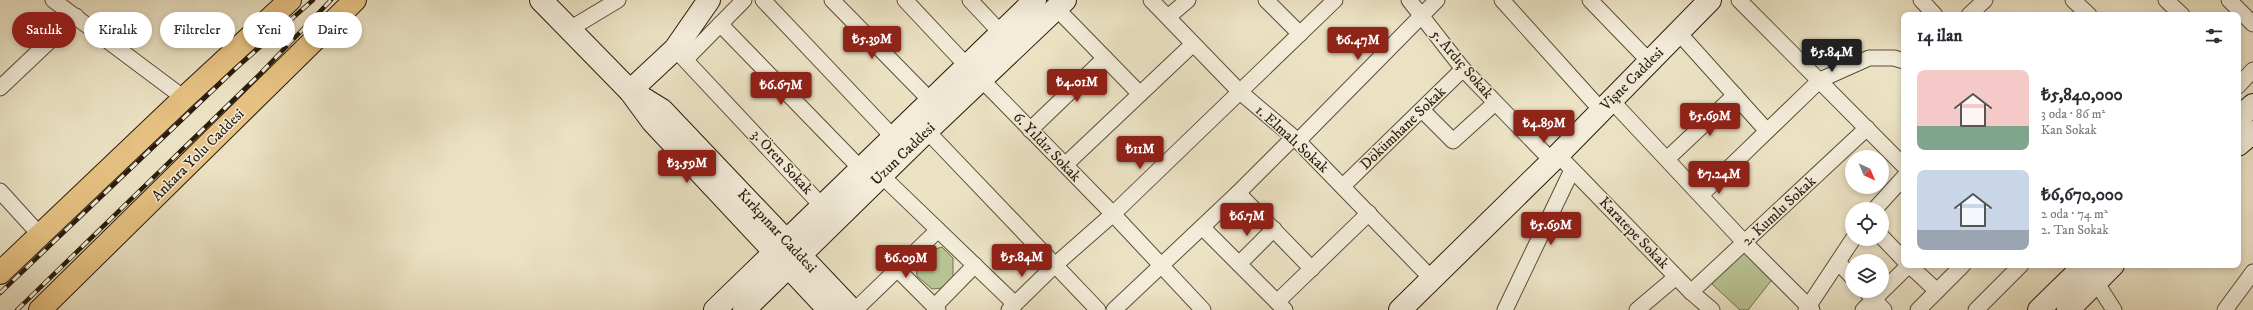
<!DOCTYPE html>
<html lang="tr">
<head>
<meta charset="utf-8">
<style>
  body { margin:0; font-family:"IM FELL DW Pica",serif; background:#f2f2f3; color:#2b2b33; height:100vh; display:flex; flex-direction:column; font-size:15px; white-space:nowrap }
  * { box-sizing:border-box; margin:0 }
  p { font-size:13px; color:#7c7c81 }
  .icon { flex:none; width:22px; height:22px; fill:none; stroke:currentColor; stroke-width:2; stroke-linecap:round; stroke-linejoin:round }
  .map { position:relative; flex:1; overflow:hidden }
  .side { position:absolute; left:1901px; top:12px; width:340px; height:256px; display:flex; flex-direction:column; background:#fff; border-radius:8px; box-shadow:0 2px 6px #0003 }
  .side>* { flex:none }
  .guide { position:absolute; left:12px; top:12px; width:380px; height:36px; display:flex; gap:8px }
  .needle { width:26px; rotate:136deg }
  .tools { position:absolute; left:1845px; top:150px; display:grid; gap:8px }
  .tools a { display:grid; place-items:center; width:44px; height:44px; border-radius:50%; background:#fff; box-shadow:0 2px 6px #0003; font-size:20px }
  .price { position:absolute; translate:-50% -34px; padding:0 9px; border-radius:4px; background:#8f2418; color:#fff; font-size:13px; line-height:26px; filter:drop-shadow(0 1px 2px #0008) }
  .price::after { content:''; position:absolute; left:50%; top:24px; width:12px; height:9px; margin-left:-6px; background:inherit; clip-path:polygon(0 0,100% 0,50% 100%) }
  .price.current { background:#222; color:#fff }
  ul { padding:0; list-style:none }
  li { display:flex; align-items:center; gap:12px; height:100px; padding:0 16px }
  li span { display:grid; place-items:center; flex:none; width:112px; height:80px; border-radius:8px; color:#555 }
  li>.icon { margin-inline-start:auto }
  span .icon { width:48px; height:48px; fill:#fffc; stroke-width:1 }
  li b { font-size:17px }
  h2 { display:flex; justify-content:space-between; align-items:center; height:48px; padding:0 16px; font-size:17px }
  .tag { padding:0 14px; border-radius:18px; background:#fff; box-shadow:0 2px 6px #0003; font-size:14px; line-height:36px }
  .tag.current { background:#8f2418; color:#fff }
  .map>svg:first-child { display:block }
  .grass { fill:#b8c393; stroke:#717050 }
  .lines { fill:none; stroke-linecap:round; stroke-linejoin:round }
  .street-casing { stroke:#5a4e3a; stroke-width:17 }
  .secondary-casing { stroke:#2a1d0c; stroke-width:24 }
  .highway-casing { stroke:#2a1d0c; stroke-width:24 }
  .street { stroke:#f2ecd9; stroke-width:15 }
  .secondary { stroke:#f2ecd9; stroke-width:22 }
  .highway { stroke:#e6c182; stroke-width:22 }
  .rail-casing { stroke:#2a1d0c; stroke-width:4.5 }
  .rail { stroke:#f2ecd9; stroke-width:3; stroke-dasharray:9; stroke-linecap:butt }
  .labels { text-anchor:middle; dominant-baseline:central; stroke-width:3; stroke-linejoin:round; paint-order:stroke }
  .street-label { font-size:15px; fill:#2a1d0c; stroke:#f2ecd9 }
</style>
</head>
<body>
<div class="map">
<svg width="2253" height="310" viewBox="0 0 2253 310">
  <rect width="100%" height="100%" fill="#ebe2c4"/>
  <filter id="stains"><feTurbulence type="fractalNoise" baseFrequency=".005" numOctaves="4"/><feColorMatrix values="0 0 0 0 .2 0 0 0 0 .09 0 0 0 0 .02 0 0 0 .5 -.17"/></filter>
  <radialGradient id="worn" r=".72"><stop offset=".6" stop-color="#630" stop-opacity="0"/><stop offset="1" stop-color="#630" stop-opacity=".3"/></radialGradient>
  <g class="grass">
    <polygon points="942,247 953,258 953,280 942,288 932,289 917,276 916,266 932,250"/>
    <polygon points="1742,253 1748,253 1774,277 1748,310 1740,310 1711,283"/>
  </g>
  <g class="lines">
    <g class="street-casing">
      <g id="street">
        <polyline points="53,0 184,98"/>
        <polyline points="763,0 893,137"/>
        <polyline points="832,0 931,101"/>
        <polyline points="905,0 967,66"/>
        <polyline points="970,0 1001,33"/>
        <polyline points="1151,0 1240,92 1298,141 1432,279"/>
        <polyline points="1266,0 1300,34"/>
        <polyline points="1409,0 1463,69 1552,161"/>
        <polyline points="1502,0 1601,110"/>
        <polyline points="1590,0 1649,61"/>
        <polyline points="1739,0 1904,166"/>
        <polyline points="1921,0 1935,15"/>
        <polyline points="2073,0 2089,15"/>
        <polyline points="2166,0 2182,15"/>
        <polyline points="2229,0 2253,24"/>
        <polyline points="1056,8 1140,94"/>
        <polyline points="1969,15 1985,0"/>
        <polyline points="1168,17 1188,0"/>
        <polyline points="720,24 861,169"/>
        <polyline points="568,30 618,0"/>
        <polyline points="1678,32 1767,131"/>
        <polyline points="675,49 822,206"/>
        <polyline points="686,59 744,0"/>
        <polyline points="981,79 1113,214 1203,310"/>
        <polyline points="2238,86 2253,70"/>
        <polyline points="0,88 76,16"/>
        <polyline points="1611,100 1745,243 1812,310"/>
        <polyline points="1422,110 1453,141 1495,103"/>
        <polyline points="1030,130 1105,58"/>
        <polyline points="927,131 1098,310"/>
        <polyline points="1298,141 1437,0"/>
        <polyline points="1558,155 1691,292 1712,310"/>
        <polyline points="1667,159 1735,95"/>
        <polyline points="1065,165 1193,44"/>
        <polyline points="881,175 1015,304"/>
        <polyline points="1343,186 1463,69"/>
        <polyline points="0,191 40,235"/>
        <polyline points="1238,193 1312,269"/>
        <polyline points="1701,195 1820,80 1869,58 1894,58 1904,61"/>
        <polyline points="1875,209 1904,177"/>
        <polyline points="1202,227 1285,310"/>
        <polyline points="1882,237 1904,260"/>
        <polyline points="1838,262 1852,277"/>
        <polyline points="1239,264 1274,229"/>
        <polyline points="1909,265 1937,291"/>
        <polyline points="897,269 938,310"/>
        <polyline points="2091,274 2114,310"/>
        <polyline points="1866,291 1884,310"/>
        <polyline points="1691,292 1867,128"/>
        <polyline points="1277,302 1369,213"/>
        <polyline points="934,307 975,265"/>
        <polyline points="855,310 938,230"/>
        <polyline points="1009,310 1055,265 1113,214 1335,0"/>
        <polyline points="1114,310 1238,193 1293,138"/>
        <polyline points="1505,310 1572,170"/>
        <polyline points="1637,310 1676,277"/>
        <polyline points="1806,310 1853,239"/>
        <polyline points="1863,310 1909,265"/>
        <polyline points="1918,310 1963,265"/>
        <polyline points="1976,310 2021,265"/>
        <polyline points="2225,310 2253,272"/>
      </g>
    </g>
    <g class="secondary-casing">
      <g id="secondary">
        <polyline points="541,0 630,91 652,121 829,310"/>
        <polyline points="630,91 675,49 709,0"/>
        <polyline points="636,94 662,110 852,310"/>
        <polyline points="2238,119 2253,105"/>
        <polyline points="2238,145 2253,132"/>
        <polyline points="715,310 1035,0"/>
        <polyline points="744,310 927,131 1065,0"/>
        <polyline points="1400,310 1552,161 1710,0"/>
        <polyline points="2039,310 2085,265"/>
        <polyline points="2068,310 2113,265"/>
      </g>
    </g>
    <g class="highway-casing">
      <g id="highway">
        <polyline points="0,273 184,98 290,0"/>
        <polyline points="40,310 355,0"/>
      </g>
    </g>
    <use href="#street" class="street"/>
    <use href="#secondary" class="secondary"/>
    <use href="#highway" class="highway"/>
    <g class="rail-casing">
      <g id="rail">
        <polyline points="0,293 235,69 313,0"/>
        <polyline points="17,310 260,74 331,0"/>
      </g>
    </g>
    <use href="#rail" class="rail"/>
  </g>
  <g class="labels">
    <g class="street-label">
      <text transform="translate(1462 64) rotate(49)">5. Ardıç Sokak</text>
      <text transform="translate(1632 79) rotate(-45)">Vişne Caddesi</text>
      <text transform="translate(1403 128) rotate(-44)">Dökümhane Sokak</text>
      <text transform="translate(1292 139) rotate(42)">1. Elmalı Sokak</text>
      <text transform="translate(1047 147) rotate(46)">6. Yıldız Sokak</text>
      <text transform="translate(903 154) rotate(-44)">Uzun Caddesi</text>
      <text transform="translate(198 155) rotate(-45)">Ankara Yolu Caddesi</text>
      <text transform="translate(782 162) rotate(47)">3. Ören Sokak</text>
      <text transform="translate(1779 211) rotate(-43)">2. Kumlu Sokak</text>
      <text transform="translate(777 231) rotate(47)">Kırkpınar Caddesi</text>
      <text transform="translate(1634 233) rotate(46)">Karatepe Sokak</text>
    </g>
  </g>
  <rect width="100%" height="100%" filter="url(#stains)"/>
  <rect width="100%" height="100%" fill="url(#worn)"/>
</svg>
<div class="tools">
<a><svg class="needle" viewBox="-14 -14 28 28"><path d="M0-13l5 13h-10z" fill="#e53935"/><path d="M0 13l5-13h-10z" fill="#7c7c81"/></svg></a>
<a><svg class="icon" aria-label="locate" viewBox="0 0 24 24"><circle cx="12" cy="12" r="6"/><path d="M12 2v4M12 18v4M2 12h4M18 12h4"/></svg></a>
<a><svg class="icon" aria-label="layers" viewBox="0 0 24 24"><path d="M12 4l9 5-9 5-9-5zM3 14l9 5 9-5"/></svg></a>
</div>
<b class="price" style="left:872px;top:60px">₺5.39M</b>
<b class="price" style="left:1358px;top:61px">₺6.47M</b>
<b class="price current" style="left:1832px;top:73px">₺5.84M</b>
<b class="price" style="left:1077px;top:103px">₺4.01M</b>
<b class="price" style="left:781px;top:106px">₺6.67M</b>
<b class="price" style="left:1710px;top:137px">₺5.69M</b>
<b class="price" style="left:1544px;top:144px">₺4.89M</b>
<b class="price" style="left:1140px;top:170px">₺11M</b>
<b class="price" style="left:687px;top:184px">₺3.59M</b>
<b class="price" style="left:1719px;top:195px">₺7.24M</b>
<b class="price" style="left:1247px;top:237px">₺6.7M</b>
<b class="price" style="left:1551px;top:246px">₺5.69M</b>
<b class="price" style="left:1022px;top:278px">₺5.84M</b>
<b class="price" style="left:906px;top:279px">₺6.09M</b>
<div class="guide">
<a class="tag current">Satılık</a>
<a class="tag">Kiralık</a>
<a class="tag">Filtreler</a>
<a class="tag">Yeni</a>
<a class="tag">Daire</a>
</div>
<section class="side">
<h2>14 ilan<svg class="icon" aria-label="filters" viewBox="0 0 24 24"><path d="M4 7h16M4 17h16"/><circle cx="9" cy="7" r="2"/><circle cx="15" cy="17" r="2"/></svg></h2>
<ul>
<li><span style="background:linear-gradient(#f6c9c9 70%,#7fa58c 0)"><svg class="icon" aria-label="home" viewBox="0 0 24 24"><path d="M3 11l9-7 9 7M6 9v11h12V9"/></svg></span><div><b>₺5,840,000</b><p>3 oda · 86 m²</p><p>Kan Sokak</p></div></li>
<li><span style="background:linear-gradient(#c9d6e8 75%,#9aa5b1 0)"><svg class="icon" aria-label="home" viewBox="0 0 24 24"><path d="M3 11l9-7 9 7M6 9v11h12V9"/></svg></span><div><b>₺6,670,000</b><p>2 oda · 74 m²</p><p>2. Tan Sokak</p></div></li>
</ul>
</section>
</div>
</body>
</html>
